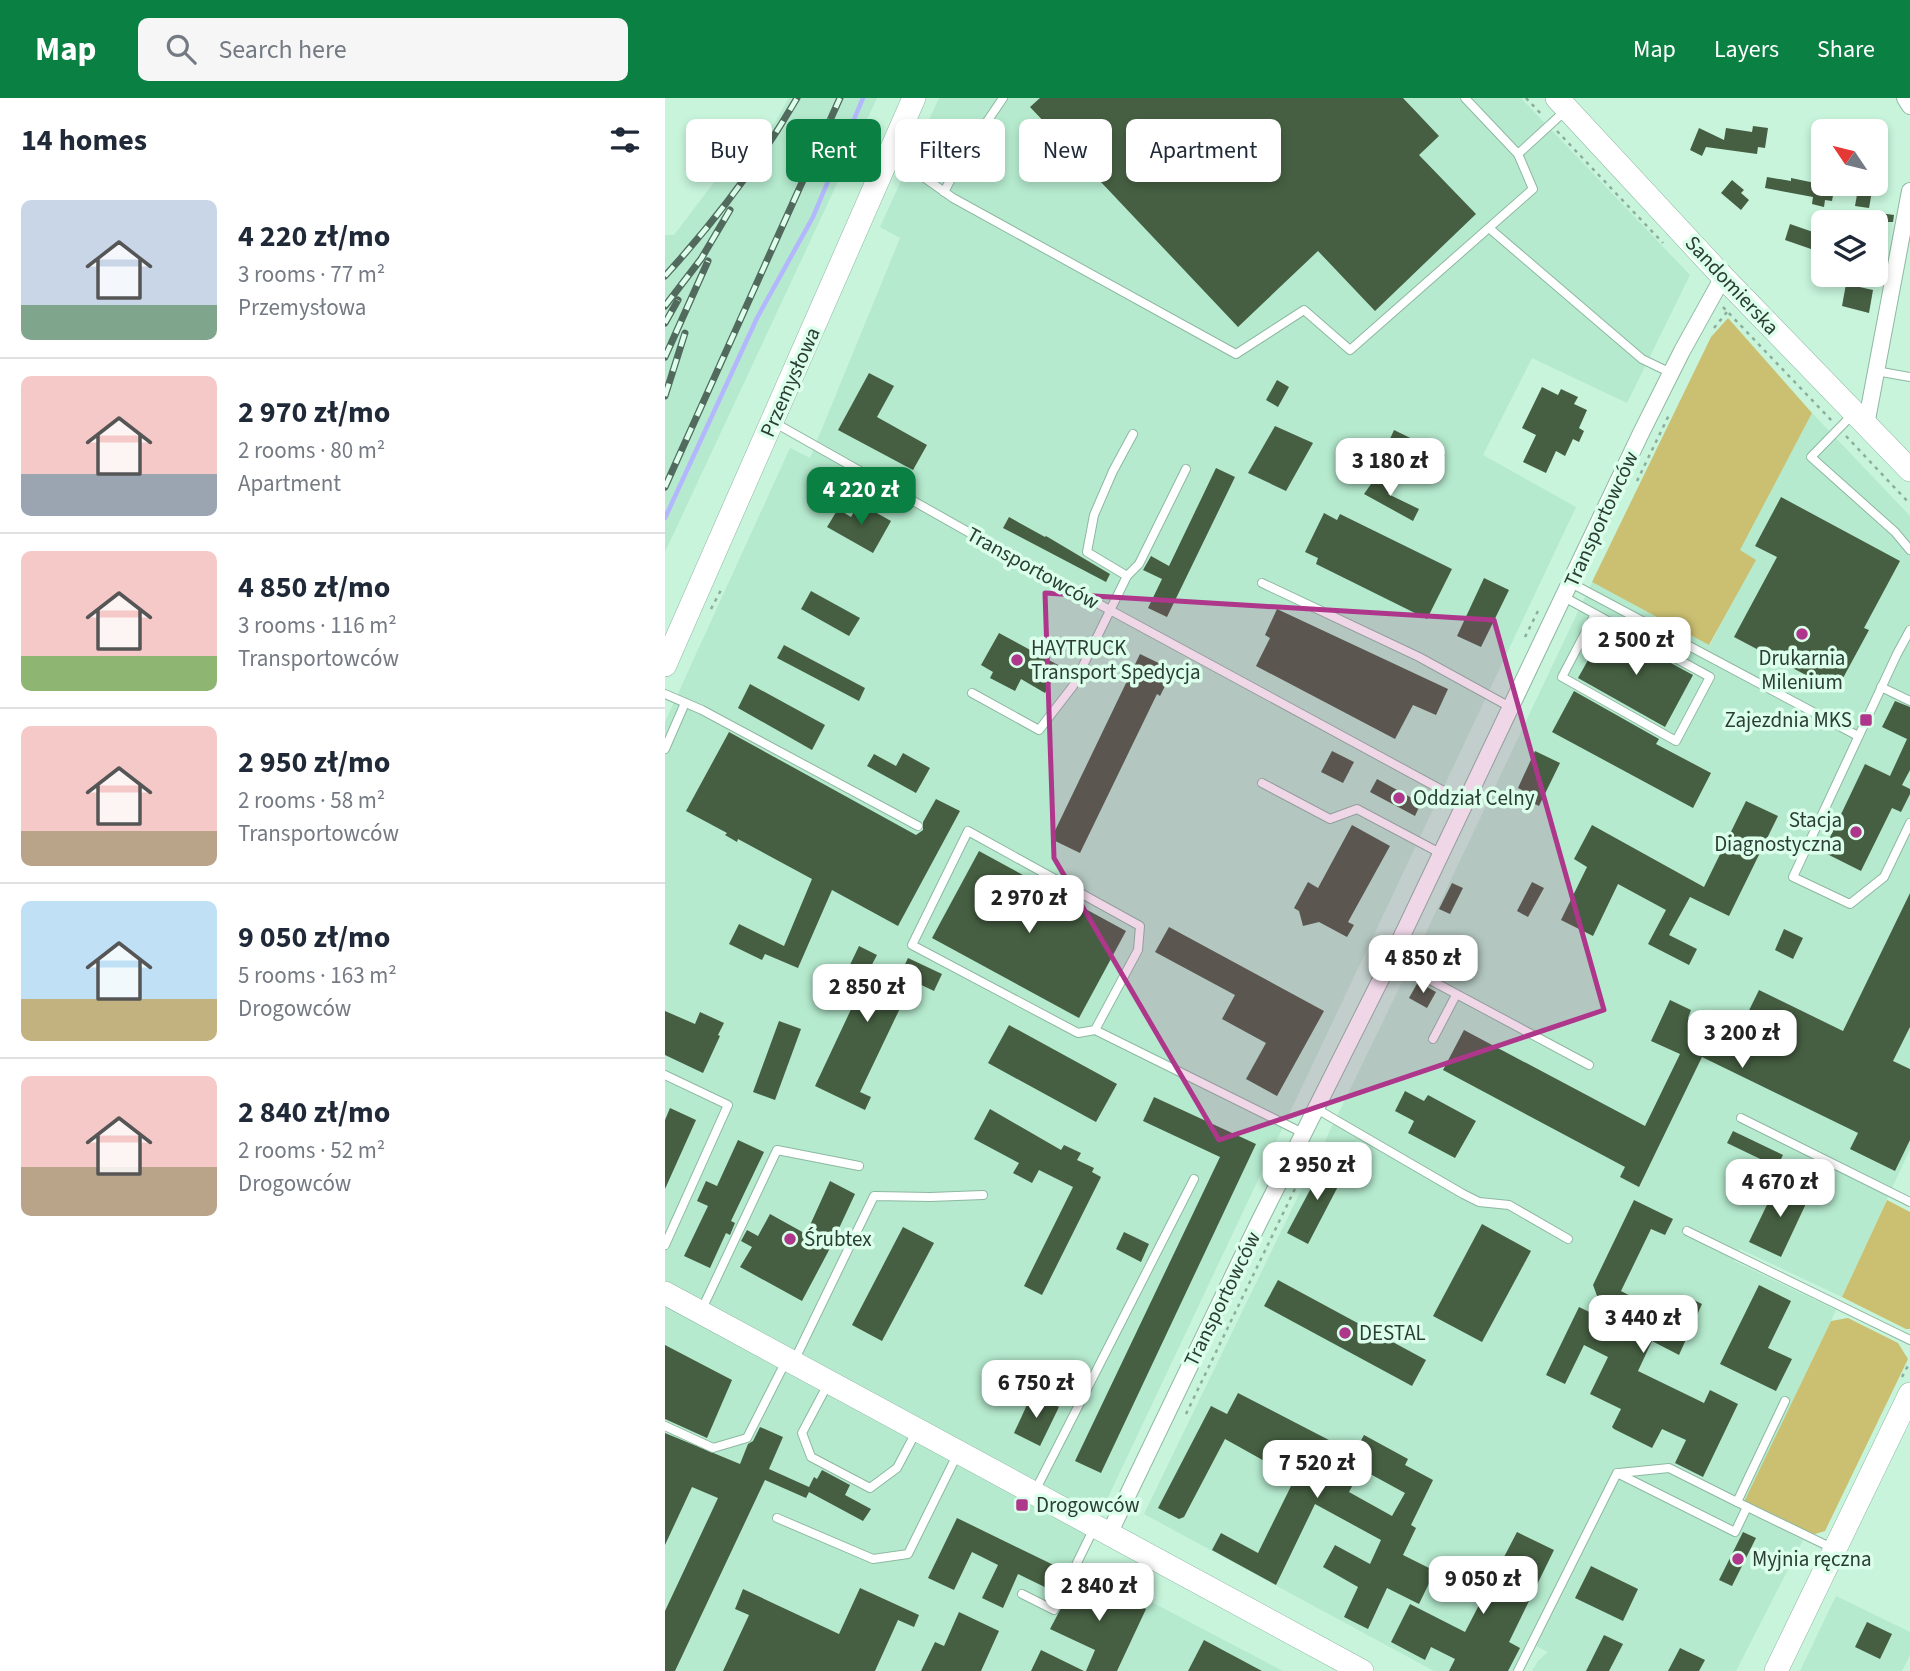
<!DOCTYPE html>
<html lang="en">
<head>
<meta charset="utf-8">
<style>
  body { margin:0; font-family:"Source Sans 3",sans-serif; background:#f6f6f7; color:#1f2937; height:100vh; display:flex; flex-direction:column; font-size:26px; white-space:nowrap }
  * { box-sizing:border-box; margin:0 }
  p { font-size:23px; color:#747a83 }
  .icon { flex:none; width:38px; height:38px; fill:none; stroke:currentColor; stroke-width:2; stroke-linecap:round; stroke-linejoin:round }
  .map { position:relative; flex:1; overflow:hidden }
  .details { display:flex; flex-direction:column; background:#fff; width:665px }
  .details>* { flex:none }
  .top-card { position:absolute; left:21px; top:21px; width:665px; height:63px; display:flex; gap:14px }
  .needle { width:46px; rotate:305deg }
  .tools { position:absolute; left:1146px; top:21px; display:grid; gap:14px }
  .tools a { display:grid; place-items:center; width:77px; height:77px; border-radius:10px; background:#fff; box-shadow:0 4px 10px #0003; font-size:35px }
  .price { position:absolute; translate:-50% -60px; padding:0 16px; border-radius:14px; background:#fff; color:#222; font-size:23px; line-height:46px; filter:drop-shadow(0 2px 4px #0008) }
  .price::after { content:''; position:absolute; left:50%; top:42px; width:21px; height:16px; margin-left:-10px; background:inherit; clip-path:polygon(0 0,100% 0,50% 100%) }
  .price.selected { background:#0b8043; color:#fff }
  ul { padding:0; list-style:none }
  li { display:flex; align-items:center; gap:21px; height:175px; padding:0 21px }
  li+li { border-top:2px solid #e0e1e3 }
  li span { display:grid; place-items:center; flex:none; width:196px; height:140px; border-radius:10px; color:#555 }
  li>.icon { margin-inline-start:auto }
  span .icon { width:84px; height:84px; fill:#fffc; stroke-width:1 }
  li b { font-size:30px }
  h2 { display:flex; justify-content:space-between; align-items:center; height:84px; padding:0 21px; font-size:30px }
  .pill { padding:0 24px; border-radius:10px; background:#fff; box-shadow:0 4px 10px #0003; font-size:24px; line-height:63px }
  .pill.selected { background:#0b8043; color:#fff }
  header { display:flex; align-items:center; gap:42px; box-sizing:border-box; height:98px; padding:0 35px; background:#0b8043; color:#fff }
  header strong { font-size:33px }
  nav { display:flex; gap:38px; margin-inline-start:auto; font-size:24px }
  .search { width:490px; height:63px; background:#f6f6f7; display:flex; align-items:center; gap:18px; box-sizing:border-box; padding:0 24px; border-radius:10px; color:#747a83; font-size:26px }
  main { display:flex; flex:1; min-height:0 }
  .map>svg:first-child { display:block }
  .built { fill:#b5eace }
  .green { fill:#cbc071 }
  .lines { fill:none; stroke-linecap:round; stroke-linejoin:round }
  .stream { stroke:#b3b7fd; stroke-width:4.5 }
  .building { fill:#465f42; fill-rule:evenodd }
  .lane-casing { stroke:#8db8a1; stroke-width:10 }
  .street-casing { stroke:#8db8a1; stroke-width:18 }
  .secondary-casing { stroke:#8db8a1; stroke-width:24 }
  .path { stroke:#8bae9b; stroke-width:2.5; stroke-dasharray:3.5 5; stroke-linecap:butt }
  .lane { stroke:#fff; stroke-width:8 }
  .street { stroke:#fff; stroke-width:16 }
  .secondary { stroke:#fff; stroke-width:23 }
  .rail-casing { stroke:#516a5d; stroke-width:7 }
  .rail { stroke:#dbffeb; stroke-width:4.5; stroke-dasharray:13; stroke-linecap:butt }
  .marked { fill:#ae368b; fill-opacity:0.2; stroke:#ae368b; stroke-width:5; stroke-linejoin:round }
  .poi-dot { fill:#ae368b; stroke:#dbffeb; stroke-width:2.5 }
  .labels { text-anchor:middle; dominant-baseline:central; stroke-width:7; stroke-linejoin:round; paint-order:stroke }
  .street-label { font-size:21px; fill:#2b3d34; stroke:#dbffeb }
  .poi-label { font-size:21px; fill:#2b3d34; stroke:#dbffeb; text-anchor:start }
</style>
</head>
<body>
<header>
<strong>Map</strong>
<div class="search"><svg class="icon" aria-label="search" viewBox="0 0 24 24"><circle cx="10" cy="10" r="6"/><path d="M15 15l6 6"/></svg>Search here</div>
<nav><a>Map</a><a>Layers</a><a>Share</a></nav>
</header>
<main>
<section class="details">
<h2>14 homes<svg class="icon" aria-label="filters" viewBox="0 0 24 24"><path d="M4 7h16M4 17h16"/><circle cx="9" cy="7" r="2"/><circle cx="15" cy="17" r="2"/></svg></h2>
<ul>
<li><span style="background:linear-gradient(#c9d6e8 75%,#7fa58c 0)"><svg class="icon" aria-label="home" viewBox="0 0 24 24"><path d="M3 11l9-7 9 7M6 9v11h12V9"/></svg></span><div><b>4 220 zł/mo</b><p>3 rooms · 77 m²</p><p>Przemysłowa</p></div></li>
<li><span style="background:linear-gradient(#f6c9c9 70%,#9aa5b1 0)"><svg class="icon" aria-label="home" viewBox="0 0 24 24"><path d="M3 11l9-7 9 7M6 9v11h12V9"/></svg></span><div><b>2 970 zł/mo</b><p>2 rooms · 80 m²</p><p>Apartment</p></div></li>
<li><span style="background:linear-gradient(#f6c9c9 75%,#8fb573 0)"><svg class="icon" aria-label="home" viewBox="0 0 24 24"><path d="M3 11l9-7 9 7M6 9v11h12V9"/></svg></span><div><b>4 850 zł/mo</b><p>3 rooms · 116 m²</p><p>Transportowców</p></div></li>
<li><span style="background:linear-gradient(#f6c9c9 75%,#b9a48a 0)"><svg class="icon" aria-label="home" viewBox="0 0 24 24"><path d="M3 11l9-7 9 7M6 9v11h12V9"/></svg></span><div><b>2 950 zł/mo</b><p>2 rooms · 58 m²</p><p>Transportowców</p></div></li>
<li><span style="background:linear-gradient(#bfe0f5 70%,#c2b280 0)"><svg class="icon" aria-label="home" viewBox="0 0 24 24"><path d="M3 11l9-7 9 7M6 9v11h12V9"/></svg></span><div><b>9 050 zł/mo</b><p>5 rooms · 163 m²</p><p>Drogowców</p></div></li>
<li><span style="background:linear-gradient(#f6c9c9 65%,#b9a48a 0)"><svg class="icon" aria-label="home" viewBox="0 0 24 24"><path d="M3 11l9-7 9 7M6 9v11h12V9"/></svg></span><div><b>2 840 zł/mo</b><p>2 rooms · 52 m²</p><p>Drogowców</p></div></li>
</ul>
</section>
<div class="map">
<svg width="1245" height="1573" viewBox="0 0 1245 1573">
  <rect width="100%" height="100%" fill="#c7f4db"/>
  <g class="built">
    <polygon points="124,0 212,0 0,454 0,137 9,137 85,37 109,26"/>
    <polygon points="274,0 856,0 1025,177 962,305 867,260 818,357 911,409 412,1465 618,1573 0,1573 0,624 125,350 145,360 235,140 215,129"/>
    <polygon points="1147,315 1245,418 1245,1051 1177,1199 1075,1151 1069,1163 1171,1212 1076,1411 1138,1442 1071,1573 867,1573 873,1563 883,1554 865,1545 850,1573 769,1573 479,1416 755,847 927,484 1045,547 1090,462 1074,453"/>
    <polygon points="1171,1498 1245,1534 1245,1557 1237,1573 1135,1573"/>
  </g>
  <g class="green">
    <polygon points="1063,220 1147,315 1075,452 1091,462 1044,547 927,484 1046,239"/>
    <polygon points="1222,1102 1245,1114 1245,1231 1241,1231 1177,1199"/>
    <polygon points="1183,1220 1233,1245 1243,1261 1160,1433 1150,1436 1141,1435 1079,1404 1166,1223"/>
  </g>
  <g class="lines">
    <polyline class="stream" points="0,420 92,220 148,119 198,0"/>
  </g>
  <g class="building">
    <polygon points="375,0 738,0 774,38 754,57 811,116 710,213 653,153 573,229 365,9"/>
    <polygon points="1088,28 1103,30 1100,50 1093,49 1092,56 1041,49 1037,58 1025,52 1034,30 1059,42 1061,30 1087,34"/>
    <polygon points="1102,79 1126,83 1126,80 1155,86 1170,86 1167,103 1160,102 1159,109 1147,106 1148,99 1100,90"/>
    <polygon points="1067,82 1079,92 1076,95 1084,102 1076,112 1056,95"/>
    <polygon points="1193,91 1207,93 1204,110 1190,108"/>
    <polygon points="1193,112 1229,117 1228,124 1191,124"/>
    <polygon points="1125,126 1151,135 1146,151 1120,142"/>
    <polygon points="1181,186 1208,192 1204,215 1177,208"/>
    <polygon points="204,275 229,288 212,319 262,347 248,372 173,332"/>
    <polygon points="612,282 624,289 613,309 601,302"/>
    <polygon points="877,289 893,297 896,291 913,299 909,306 922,312 914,330 919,333 914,344 908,341 900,358 891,353 881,375 858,364 871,337 857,330"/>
    <polygon points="610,328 648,345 621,393 583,375"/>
    <polygon points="729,332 780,357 771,375 721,350"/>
    <polygon points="551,370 570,379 502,519 483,510 497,481 478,472 486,458 504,468"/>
    <polygon points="713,376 729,387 723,396 754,411 748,423 699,396"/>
    <polygon points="1116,399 1235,463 1199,530 1204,532 1171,593 1069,539 1112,459 1090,448"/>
    <polygon points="194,405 226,423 208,455 162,429 173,411 186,419"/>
    <polygon points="659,415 672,422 675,416 787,471 762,521 651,466 653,460 640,454"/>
    <polygon points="344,419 380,439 381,438 445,476 441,484 338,430"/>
    <polygon points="819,480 844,492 816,549 792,538"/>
    <polygon points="146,493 195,520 184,538 136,511"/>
    <polygon points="612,511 783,591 771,617 748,607 730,641 591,568 605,540 600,537"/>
    <polygon points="941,530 1028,577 1000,629 913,580"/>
    <polygon points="334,535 395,568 380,595 356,581 350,593 325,580 328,574 316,567"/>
    <polygon points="119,547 200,590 194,603 112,560"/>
    <polygon points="475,556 504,570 498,582 502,584 495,598 492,596 415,755 386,741"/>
    <polygon points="85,586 160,627 147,652 73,610"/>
    <polygon points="909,593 994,641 991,646 1046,675 1028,710 887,634"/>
    <polygon points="1230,603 1245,609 1245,672 1237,687 1245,691 1245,696 1236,714 1227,710 1196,773 1158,754 1200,666 1225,678 1242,641 1217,629"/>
    <polygon points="64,634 251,737 258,732 258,724 271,701 295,713 233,828 167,792 133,870 100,856 97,862 64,846 74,826 119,848 147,781 73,741 72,744 60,737 62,735 21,713"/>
    <polygon points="667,653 689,664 678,685 656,674"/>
    <polygon points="870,653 895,665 874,708 862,702 865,696 853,690"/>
    <polygon points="238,655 265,670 251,695 202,668 209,656 231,668"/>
    <polygon points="712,681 756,705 750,718 705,694"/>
    <polygon points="1081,703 1113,718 1064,818 1025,799 1004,837 1032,851 1024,867 983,846 1001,812 953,786 928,838 896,822 922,769 909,761 927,727 1039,789"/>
    <polygon points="687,727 725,748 683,824 689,827 682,839 654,824 638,828 634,813 629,810 643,784 653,790"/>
    <polygon points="314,753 461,833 414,920 267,840"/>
    <polygon points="867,784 879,790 863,819 852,813"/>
    <polygon points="787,785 798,790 785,816 774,811"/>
    <polygon points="1245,795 1245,929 1228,963 1245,971 1245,1042 1230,1073 1185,1051 1193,1035 1037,959 974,1089 955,1079 960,1069 778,972 799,932 980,1028 1015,956 986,943 1005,902 1026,912 1023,920 1069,943 1094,892 1178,933"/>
    <polygon points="504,829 659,913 612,998 581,981 601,945 557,921 570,897 490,854"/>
    <polygon points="1119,831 1138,840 1128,861 1110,852"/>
    <polygon points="194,848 212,857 203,874 230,887 243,860 277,876 269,893 248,883 195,994 206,999 200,1012 150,988 189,905 171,896"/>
    <polygon points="753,884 771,894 762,910 744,900"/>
    <polygon points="0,913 30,926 35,914 59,925 53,937 55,938 38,975 0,957"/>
    <polygon points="114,923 136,931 110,1002 88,994"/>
    <polygon points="344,927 452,986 431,1024 323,965"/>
    <polygon points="740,993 759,1003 763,997 811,1023 790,1060 743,1035 749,1023 730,1013"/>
    <polygon points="489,999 591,1046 436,1375 410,1363 555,1059 478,1023"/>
    <polygon points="5,1010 31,1022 0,1091 0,1022"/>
    <polygon points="325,1011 396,1052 399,1047 416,1055 412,1062 429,1070 427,1074 436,1079 377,1197 359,1188 408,1089 374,1072 367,1085 348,1075 354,1065 309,1041"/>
    <polygon points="1068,1033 1118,1057 1112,1069 1062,1045"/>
    <polygon points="73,1042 99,1054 66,1123 70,1125 65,1137 61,1135 45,1170 19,1158 43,1108 32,1103 41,1083 52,1088"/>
    <polygon points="661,1062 681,1073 643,1146 622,1135"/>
    <polygon points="1114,1082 1145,1097 1116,1159 1084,1144"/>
    <polygon points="165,1083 190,1096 163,1154 137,1203 75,1169 87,1149 76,1143 82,1132 93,1138 105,1116 141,1136"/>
    <polygon points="969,1102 1008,1121 1000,1137 986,1131 956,1193 1011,1222 1023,1199 1037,1206 1014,1257 987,1243 973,1273 1039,1305 1045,1292 1073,1306 1038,1379 1010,1365 1021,1342 997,1331 987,1350 949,1331 947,1329 956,1311 925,1296 943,1259 919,1247 900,1286 881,1277 914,1209 941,1222 928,1187"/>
    <polygon points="817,1126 866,1153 817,1244 768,1218"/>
    <polygon points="238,1129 269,1145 217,1243 187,1227"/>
    <polygon points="459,1134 484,1146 476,1164 451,1151"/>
    <polygon points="613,1182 761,1262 747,1288 599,1208"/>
    <polygon points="1094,1187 1126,1203 1103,1250 1127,1261 1111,1293 1055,1266"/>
    <polygon points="0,1247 67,1282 42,1340 0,1321"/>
    <path d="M 573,1295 L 689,1355 L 699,1337 L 743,1361 L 740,1367 L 768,1382 L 746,1427 L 751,1430 L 738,1457 L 770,1473 L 754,1506 L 722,1490 L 703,1531 L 679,1519 L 693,1489 L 658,1469 L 670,1447 L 705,1466 L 716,1442 L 650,1406 L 611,1487 L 547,1452 L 556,1435 L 593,1455 L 630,1380 L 560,1341 L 519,1419 L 514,1421 L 493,1410 L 546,1308 L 562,1316 ZM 696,1371 L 740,1395 L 727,1418 L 684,1394 Z"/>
    <polygon points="367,1296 394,1309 375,1348 349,1335"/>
    <polygon points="95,1329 118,1339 104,1371 144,1389 149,1379 152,1381 157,1372 185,1387 180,1397 206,1411 198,1423 144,1394 141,1400 100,1382 10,1573 0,1573 0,1513 53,1400 27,1389 0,1447 0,1335 75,1366 83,1346 88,1343"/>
    <polygon points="292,1420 401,1473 390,1494 353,1476 338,1510 317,1500 333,1467 307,1454 289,1492 263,1480"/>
    <polygon points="852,1434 889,1452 844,1544 855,1550 843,1573 784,1573 790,1561 766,1549 760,1562 726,1544 745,1506 800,1534"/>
    <polygon points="1078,1434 1091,1440 1067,1488 1054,1482"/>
    <polygon points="926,1468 973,1491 958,1523 910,1500"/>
    <polygon points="413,1478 481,1511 452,1573 421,1573 430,1552 385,1531"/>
    <polygon points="195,1490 254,1517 249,1529 233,1522 210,1573 58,1573 84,1517 70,1511 78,1491 174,1536"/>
    <polygon points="294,1514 334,1533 316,1573 256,1573 270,1544 279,1548"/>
    <polygon points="1202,1524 1227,1536 1215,1561 1190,1549"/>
    <polygon points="939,1537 958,1546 944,1573 921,1573"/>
    <polygon points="539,1542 597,1573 523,1573"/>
    <polygon points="1015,1550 1040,1562 1034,1573 1003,1573"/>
    <polygon points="376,1552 419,1573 366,1573"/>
  </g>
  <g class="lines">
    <g class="lane-casing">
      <g id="lane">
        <polyline points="800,0 853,56 900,13"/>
        <polyline points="225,60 243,68 288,100 571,256 639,212 685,252 868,91 853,56"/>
        <polyline points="279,94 296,62 338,0"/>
        <polyline points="824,130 977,261 1006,275"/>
        <polyline points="1211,273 1245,279"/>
        <polyline points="1188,316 1146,359 1230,434 1245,452"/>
        <polyline points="110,325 360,466 799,704"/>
        <polyline points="462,478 422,454 429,417 448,373 468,336"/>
        <polyline points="597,485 754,559 845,609"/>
        <polyline points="906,485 1193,638"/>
        <polyline points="899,499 1045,579 1011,643 897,579 930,516"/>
        <polyline points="1245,532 1232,556 1128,779 1185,806 1219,779 1245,725"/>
        <polyline points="1216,589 1245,603"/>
        <polyline points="307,595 374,632 408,588 462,478 474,466 521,371"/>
        <polyline points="0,596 37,612 253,728"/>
        <polyline points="0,651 20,605"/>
        <polyline points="597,685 665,721 692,711 775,755"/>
        <polyline points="726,861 924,967"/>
        <polyline points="430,932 473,852 475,828 303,733 247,847 413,935 430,932 638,1035"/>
        <polyline points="768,941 791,897"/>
        <polyline points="0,977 63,1007 0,1147"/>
        <polyline points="650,1010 798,1096 814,1104 844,1107 903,1141"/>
        <polyline points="1076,1020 1245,1104"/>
        <polyline points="1022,1133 1245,1242"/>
        <polyline points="37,1211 112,1052 194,1068"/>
        <polyline points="130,1261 209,1098 265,1099 318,1097"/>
        <polyline points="163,1286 137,1335 146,1359 205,1390 232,1370 251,1334"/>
        <polyline points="1120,1303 1072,1404 1167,1450"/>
        <polyline points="0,1328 48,1350 82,1340 121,1263"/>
        <polyline points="954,1375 1004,1370 1072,1404"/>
        <polyline points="370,1393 529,1081"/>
        <polyline points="112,1420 208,1461 243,1456 292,1357"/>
        <polyline points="357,1496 389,1512 429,1430"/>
        <polyline points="853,1573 952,1375 1070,1434 1082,1409"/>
      </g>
    </g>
    <g class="street-casing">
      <g id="street">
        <polyline points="1240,0 1245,8"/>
        <polyline points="1201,327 1245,93"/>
        <polyline points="444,1436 593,1126 726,861 976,335 1017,253 1058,179"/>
      </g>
    </g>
    <g class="secondary-casing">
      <g id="secondary">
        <polyline points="892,0 1058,179 1245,372"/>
        <polyline points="0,567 249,0"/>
        <polyline points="0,1195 697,1573"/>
        <polyline points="1111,1573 1245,1296"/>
      </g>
    </g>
    <g class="path">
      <polyline points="861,0 878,18"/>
      <polyline points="892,33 998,145"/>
      <polyline points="1058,209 1167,323"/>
      <polyline points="1049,230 1062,214"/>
      <polyline points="1181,338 1245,406"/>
      <polyline points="972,383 1004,317"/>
      <polyline points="46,511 56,492 54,490"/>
      <polyline points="860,539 874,511"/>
      <polyline points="1237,1279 1245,1264"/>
      <polyline points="521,1316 640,1070"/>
    </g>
    <use href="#lane" class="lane"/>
    <use href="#street" class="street"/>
    <use href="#secondary" class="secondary"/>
    <g class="rail-casing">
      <g id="rail">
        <path d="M 0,178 C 50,123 95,64 132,0"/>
        <polyline points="0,208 36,161 65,112"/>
        <polyline points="0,225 13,202"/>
        <polyline points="0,259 43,163"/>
        <polyline points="0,298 20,235"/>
        <polyline points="0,389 175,0"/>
      </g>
    </g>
    <use href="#rail" class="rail"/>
  </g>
  <path class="marked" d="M 380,495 L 829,522 L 939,912 L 554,1042 L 389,760 Z"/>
  <g class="poi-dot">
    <circle cx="1137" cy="536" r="7"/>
    <circle cx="352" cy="562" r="7"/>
    <rect x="1194" y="615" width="14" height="14" rx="3.5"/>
    <circle cx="734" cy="700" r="7"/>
    <circle cx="1191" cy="734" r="7"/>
    <circle cx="125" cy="1141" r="7"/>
    <circle cx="680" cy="1235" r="7"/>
    <rect x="350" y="1400" width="14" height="14" rx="3.5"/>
    <circle cx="1073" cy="1461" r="7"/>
  </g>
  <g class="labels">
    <g class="street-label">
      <text transform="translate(1067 187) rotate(47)">Sandomierska</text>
      <text transform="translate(125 284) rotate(-66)">Przemysłowa</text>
      <text transform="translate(936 421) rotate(-65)">Transportowców</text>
      <text transform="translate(368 470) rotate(29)">Transportowców</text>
      <text transform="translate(557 1201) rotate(-64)">Transportowców</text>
    </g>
    <g class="poi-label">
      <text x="366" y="550">HAYTRUCK<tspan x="366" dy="24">Transport Spedycja</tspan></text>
      <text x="1137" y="560" text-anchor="middle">Drukarnia<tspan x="1137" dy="24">Milenium</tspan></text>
      <text x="1187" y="622" text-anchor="end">Zajezdnia MKS</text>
      <text x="748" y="700">Oddział Celny</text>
      <text x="1177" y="722" text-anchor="end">Stacja<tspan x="1177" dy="24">Diagnostyczna</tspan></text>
      <text x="139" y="1141">Śrubtex</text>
      <text x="694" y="1235">DESTAL</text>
      <text x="371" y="1407">Drogowców</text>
      <text x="1087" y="1461">Myjnia ręczna</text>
    </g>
  </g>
</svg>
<div class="tools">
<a><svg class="needle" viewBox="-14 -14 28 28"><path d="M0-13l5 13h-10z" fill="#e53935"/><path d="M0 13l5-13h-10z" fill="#747a83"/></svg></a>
<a><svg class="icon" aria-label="layers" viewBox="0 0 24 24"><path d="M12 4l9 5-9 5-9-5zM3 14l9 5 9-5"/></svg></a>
</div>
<b class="price" style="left:725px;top:400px">3 180 zł</b>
<b class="price selected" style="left:196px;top:429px">4 220 zł</b>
<b class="price" style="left:971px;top:579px">2 500 zł</b>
<b class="price" style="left:364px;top:837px">2 970 zł</b>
<b class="price" style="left:758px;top:897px">4 850 zł</b>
<b class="price" style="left:202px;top:926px">2 850 zł</b>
<b class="price" style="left:1077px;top:972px">3 200 zł</b>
<b class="price" style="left:652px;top:1104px">2 950 zł</b>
<b class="price" style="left:1115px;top:1121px">4 670 zł</b>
<b class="price" style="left:978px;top:1257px">3 440 zł</b>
<b class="price" style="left:371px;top:1322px">6 750 zł</b>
<b class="price" style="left:652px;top:1402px">7 520 zł</b>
<b class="price" style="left:818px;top:1518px">9 050 zł</b>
<b class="price" style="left:434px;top:1525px">2 840 zł</b>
<div class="top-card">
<a class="pill">Buy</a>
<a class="pill selected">Rent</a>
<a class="pill">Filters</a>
<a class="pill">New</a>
<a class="pill">Apartment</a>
</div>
</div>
</main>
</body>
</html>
